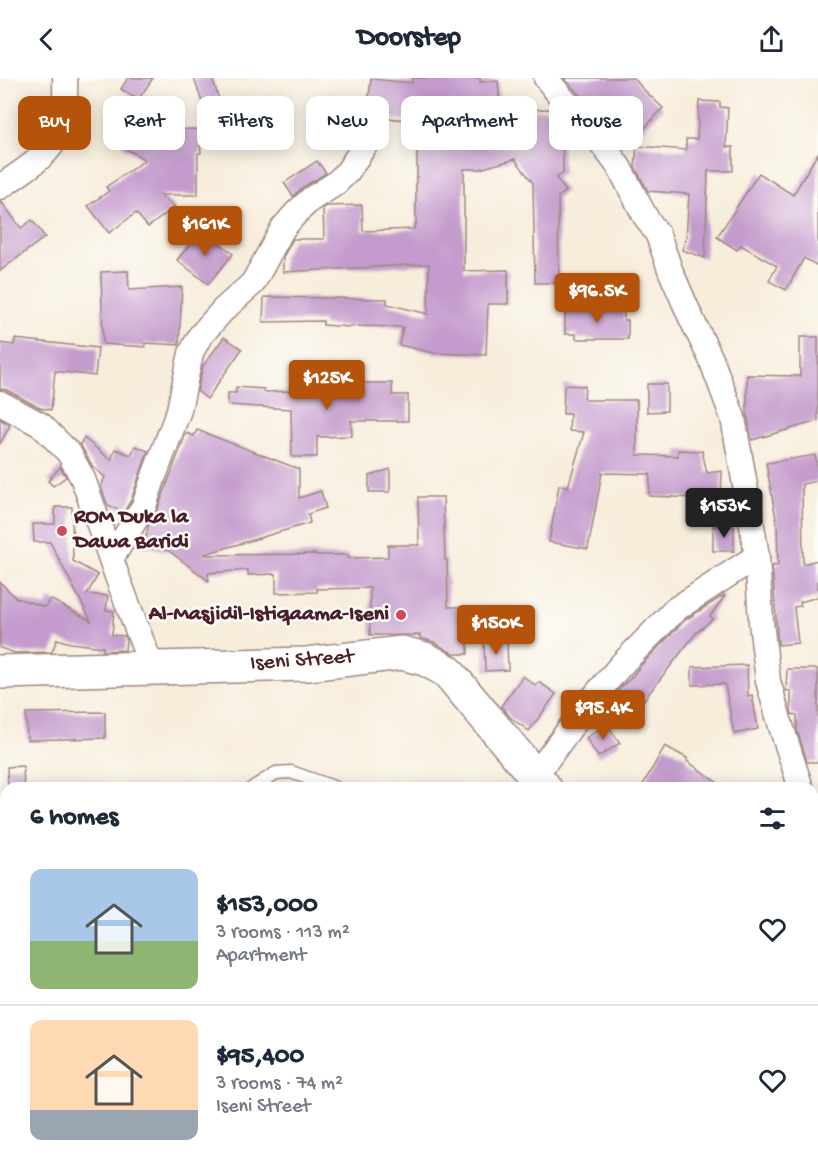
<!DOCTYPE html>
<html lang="en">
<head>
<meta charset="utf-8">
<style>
  body { margin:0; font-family:"Gochi Hand",sans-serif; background:#f2f2f3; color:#1f2937; height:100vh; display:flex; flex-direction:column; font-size:22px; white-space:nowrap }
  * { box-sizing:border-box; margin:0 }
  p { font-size:20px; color:#747a83 }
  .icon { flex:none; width:33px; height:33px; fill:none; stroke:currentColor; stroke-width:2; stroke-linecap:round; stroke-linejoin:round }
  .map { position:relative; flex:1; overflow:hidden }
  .sheet { position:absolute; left:0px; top:704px; width:819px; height:386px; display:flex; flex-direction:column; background:#fff; border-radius:18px 18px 0 0; box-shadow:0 3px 15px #0003 }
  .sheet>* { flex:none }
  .banner { position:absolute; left:18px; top:18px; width:783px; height:54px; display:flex; gap:12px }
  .price { position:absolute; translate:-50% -51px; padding:0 14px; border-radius:6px; background:#b45309; color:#fff; font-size:20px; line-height:39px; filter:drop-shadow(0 2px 3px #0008) }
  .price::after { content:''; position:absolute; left:50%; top:36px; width:18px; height:14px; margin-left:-9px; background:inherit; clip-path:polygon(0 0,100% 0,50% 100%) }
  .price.on { background:#222; color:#fff }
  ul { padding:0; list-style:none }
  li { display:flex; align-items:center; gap:18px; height:150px; padding:0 30px }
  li+li { border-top:2px solid #e0e1e3 }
  li span { display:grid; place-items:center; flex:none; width:168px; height:120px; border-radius:12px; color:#555 }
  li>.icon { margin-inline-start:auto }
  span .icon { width:72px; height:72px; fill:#fffc; stroke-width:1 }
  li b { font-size:26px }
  h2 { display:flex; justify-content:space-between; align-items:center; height:72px; padding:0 30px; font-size:26px }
  .chip { padding:0 21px; border-radius:12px; background:#fff; box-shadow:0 3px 15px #0003; font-size:21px; line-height:54px }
  .chip.on { background:#b45309; color:#fff }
  header { display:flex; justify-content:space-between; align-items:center; height:78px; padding:0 30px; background:#fff; font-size:27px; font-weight:700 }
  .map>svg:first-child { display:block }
  .building { fill:#c49bcd }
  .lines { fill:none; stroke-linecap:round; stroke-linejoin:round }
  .lane-casing { stroke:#a08683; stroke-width:15 }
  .street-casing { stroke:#a08683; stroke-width:27 }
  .secondary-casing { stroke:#a08683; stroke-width:36 }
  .lane { stroke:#fff; stroke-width:12 }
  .street { stroke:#fff; stroke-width:24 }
  .secondary { stroke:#fff; stroke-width:33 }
  .poi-dot { fill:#d1495b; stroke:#fdfcf7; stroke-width:2 }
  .labels { text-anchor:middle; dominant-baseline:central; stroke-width:5; stroke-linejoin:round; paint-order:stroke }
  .poi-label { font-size:22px; font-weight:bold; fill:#4a1f2b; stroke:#fdfcf7; text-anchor:start }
  .street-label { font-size:22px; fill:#4a1f2b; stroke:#fdfcf7 }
</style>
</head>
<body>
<header><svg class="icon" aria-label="back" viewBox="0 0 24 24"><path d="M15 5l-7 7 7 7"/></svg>Doorstep<svg class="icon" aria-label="share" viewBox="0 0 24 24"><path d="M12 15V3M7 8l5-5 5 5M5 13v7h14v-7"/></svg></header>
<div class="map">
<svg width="818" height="1088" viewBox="0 0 818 1088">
  <rect width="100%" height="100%" fill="#fdfcf7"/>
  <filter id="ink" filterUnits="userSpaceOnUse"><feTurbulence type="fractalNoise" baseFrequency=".0167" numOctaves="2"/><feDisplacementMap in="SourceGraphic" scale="12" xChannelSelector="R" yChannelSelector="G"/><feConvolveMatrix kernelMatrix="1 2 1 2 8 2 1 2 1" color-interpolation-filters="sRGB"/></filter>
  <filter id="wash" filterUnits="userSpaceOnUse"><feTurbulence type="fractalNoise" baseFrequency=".008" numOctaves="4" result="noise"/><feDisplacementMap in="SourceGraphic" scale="24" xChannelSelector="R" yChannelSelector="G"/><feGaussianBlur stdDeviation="1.35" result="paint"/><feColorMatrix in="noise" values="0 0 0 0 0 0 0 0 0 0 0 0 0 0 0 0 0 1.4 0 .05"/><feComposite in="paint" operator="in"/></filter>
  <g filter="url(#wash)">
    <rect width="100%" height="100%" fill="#f7eddb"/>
    <g id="blocks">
      <g class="building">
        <polygon points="128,0 153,0 138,22 121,11"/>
        <polygon points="194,0 212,0 219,21 203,27"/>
        <polygon points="413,0 480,0 480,4 498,3 500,30 514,26 516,32 553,31 562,41 563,95 556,100 566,113 558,119 559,205 535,205 533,105 515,81 480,91 464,91 464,193 508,192 508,226 488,226 486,277 434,275 399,267 403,249 350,248 350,249 323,247 323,243 263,244 264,219 387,221 387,226 428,236 429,186 283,194 283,179 293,161 324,161 323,130 327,128 362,127 363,153 414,151 414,147 416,147 416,99 417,99 417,43 367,38 371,1 412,5"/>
        <polygon points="564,0 634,0 642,10 663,30 630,66 623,66 613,57 602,42"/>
        <polygon points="699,23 720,24 720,29 728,30 726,69 733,69 733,93 708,93 705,180 682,172 686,160 689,116 648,113 635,89 637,68 686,72 686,61 697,61"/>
        <polygon points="137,28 166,52 199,51 201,75 198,75 198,117 160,117 175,129 148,149 136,135 109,155 88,128 109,113 106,109 145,82 122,68 132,53 123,45"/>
        <polygon points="818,75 818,188 804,180 786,212 769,203 777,188 741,167 737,172 717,159 759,95 793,117"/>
        <polygon points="317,83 326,95 303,109 293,118 284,105"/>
        <polygon points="0,123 1,123 21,150 32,142 45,159 0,193"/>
        <polygon points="203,151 233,176 208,206 177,182"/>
        <polygon points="128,193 129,212 182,209 179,267 145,265 145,269 103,266 101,194"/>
        <polygon points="565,232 624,232 624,242 628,242 628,261 576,261 576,256 565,256"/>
        <polygon points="224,259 242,271 207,321 197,313 203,288"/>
        <polygon points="800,259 818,259 818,343 752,362 747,337 747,297 800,298"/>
        <polygon points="15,261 98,270 95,298 55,293 51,332 40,330 7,312 0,311 0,265 14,267"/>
        <polygon points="363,305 392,305 392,317 408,317 408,343 351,343 352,358 317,359 317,379 292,379 291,331 228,327 228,315 236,315 236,309 264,311 263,314 363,311"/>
        <polygon points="647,306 667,306 667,333 647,334"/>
        <polygon points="564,307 585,308 584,322 637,322 637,377 678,378 678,372 702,373 707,395 722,393 721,421 649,418 650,396 602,395 588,471 549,464 559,407 568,409 584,354 569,353 570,336 563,336"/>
        <polygon points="0,341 10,347 0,366"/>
        <polygon points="197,352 299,391 299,420 321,413 326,430 308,436 310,445 205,476 206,477 316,476 316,477 348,477 348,480 388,479 388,467 419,467 418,419 443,419 445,482 447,482 448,529 468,529 468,576 454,576 434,564 420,560 420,557 370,557 370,510 317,511 317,514 276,515 276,496 248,497 248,492 208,495 209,503 169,473 144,468 148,449 157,433 186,355 194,358"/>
        <polygon points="84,360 111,382 115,371 131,377 135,368 148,373 131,422 124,434 108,428 101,409 105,399 93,389 80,366"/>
        <polygon points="815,377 818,391 818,403 802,406 803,486 818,482 818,519 800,524 801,528 794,529 798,565 778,567 772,488 778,487 777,446 766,385"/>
        <polygon points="60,389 66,399 53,408 48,403"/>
        <polygon points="390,391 390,414 369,414 369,398"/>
        <polygon points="55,429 72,429 73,483 98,497 87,516 108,518 106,532 114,533 112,557 125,558 126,562 125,572 103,573 103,569 70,565 57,561 52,574 15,575 0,570 0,504 16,520 45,529 50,521 91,543 50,464 34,464 33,446 55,446"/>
        <rect x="713" y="448" width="21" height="25"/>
        <polygon points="724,517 725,518 710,538 713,541 697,554 643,623 616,643 605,628 623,607 630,601 642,586 685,542"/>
        <polygon points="507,564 508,592 485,593 484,565"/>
        <polygon points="747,587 748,618 752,617 758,651 734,656 725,606 692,607 692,589"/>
        <polygon points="787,591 818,591 818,684 807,684 797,652 797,637 792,636 791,632 791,613 786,613"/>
        <polygon points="523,598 536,608 539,604 556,616 529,653 511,640 501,628"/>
        <polygon points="105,634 105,660 27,662 26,635"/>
        <polygon points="607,646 620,665 598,679 586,660"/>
        <polygon points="665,668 687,680 687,683 725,710 641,710"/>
        <polygon points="23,688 24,710 8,710 7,689"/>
      </g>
    </g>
  </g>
  <g filter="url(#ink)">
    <use href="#blocks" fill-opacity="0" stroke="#a08683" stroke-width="1.5"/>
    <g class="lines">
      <g class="lane-casing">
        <g id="lane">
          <polyline points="252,710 276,695 291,694 336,710"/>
          <polyline points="0,743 6,743"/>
          <polyline points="642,1083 647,1088"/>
        </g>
      </g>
      <g class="street-casing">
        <g id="street">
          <polyline points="546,0 562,20 592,52 619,89 645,138 658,157 671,194 691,240 711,281 733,340 747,418 757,478 761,544 768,603 780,645 801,710"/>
          <path d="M 0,109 C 51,74 67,66 65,0"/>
          <polyline points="0,325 41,347 69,375 83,401 118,501 152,590"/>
          <polyline points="111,481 144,428 154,398 179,332 191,275 200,258 223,232 253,205 283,150 297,134 311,121 335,106 348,93 369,61"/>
          <polyline points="535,698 587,627 621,587 676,531 757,478"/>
          <polyline points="813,742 818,754"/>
          <polyline points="414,1083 420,1088"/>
        </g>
      </g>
      <g class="secondary-casing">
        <g id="secondary">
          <polyline points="0,594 307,586 402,575 425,581 447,593 545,710"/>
          <polyline points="795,1083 797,1088"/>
        </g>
      </g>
      <use href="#lane" class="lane"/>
      <use href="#street" class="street"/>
      <use href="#secondary" class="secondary"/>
    </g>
  </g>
  <g class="poi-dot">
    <circle cx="62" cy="453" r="6"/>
    <circle cx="401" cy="537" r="6"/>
  </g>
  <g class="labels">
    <g class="poi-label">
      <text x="74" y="440">ROM Duka la<tspan x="74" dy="25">Dawa Baridi</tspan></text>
      <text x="389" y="537" text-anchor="end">Al-Masjidil-Istiqaama-Iseni</text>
    </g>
    <g class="street-label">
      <text transform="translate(302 583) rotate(-4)">Iseni Street</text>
    </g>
  </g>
</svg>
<b class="price" style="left:205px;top:179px">$161K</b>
<b class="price" style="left:597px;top:246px">$96.5K</b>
<b class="price" style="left:327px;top:333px">$125K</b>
<b class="price on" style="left:724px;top:461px">$153K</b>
<b class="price" style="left:496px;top:578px">$150K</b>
<b class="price" style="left:603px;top:663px">$95.4K</b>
<div class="banner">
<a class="chip on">Buy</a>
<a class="chip">Rent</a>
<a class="chip">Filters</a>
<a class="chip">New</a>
<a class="chip">Apartment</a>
<a class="chip">House</a>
</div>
<section class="sheet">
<h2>6 homes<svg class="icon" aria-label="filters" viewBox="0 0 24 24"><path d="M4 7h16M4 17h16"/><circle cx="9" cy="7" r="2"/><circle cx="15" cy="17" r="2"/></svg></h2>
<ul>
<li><span style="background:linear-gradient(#a9c7e8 60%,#8fb573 0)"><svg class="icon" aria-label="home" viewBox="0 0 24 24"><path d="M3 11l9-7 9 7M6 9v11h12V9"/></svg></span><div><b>$153,000</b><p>3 rooms · 113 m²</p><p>Apartment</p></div><svg class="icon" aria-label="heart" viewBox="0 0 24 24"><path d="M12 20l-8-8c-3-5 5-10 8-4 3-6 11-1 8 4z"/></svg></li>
<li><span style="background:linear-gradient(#ffd9b3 75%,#9aa5b1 0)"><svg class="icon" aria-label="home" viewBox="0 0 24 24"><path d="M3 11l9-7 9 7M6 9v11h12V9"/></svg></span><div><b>$95,400</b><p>3 rooms · 74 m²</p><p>Iseni Street</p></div><svg class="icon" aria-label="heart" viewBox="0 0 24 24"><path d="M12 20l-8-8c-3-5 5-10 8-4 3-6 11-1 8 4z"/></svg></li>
</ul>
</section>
</div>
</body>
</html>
